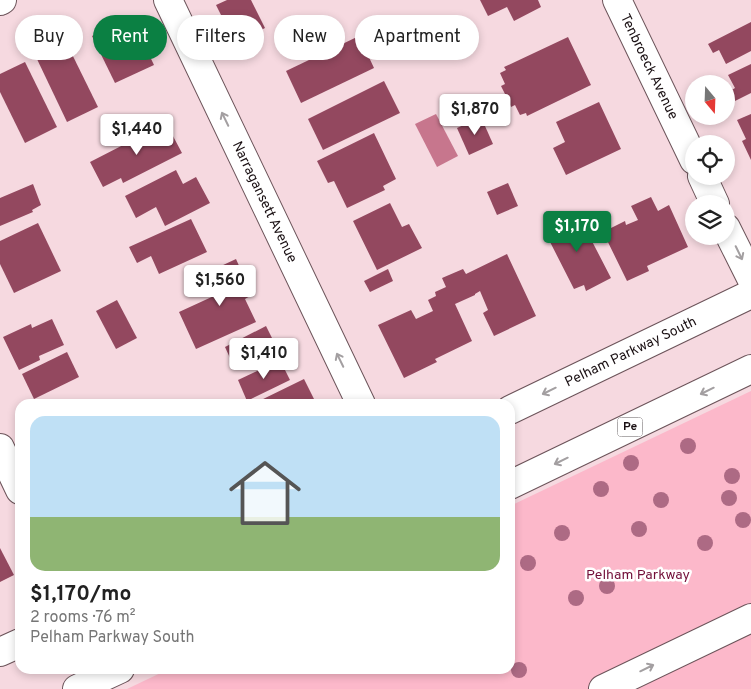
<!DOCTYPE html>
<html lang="en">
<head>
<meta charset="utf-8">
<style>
  body { margin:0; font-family:Overpass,sans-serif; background:#f2f2f2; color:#222; height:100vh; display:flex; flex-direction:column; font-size:19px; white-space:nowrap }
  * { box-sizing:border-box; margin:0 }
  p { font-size:16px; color:#767676 }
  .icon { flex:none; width:28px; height:28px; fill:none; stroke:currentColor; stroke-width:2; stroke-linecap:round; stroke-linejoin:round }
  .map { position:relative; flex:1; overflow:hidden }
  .panel { position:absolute; left:15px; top:399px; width:500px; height:275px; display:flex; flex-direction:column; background:#fff; border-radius:15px; box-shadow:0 2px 8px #0003 }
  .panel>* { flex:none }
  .top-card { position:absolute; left:15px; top:15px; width:500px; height:45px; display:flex; gap:10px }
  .needle { width:32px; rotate:161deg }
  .fabs { position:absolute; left:685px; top:75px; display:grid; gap:10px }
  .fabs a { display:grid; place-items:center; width:50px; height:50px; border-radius:50%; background:#fff; box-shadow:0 2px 8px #0003; font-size:25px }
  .price { position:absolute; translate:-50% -42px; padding:0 11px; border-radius:5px; background:#fff; color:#222; font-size:16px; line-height:32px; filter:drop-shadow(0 1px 2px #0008) }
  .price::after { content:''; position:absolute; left:50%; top:30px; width:15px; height:11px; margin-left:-8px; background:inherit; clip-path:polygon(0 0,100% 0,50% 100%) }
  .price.selected { background:#0b8043; color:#fff }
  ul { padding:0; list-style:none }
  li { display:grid; align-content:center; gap:10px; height:265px; padding:0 15px }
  li span { display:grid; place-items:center; height:155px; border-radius:15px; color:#555 }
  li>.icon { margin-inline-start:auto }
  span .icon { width:90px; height:90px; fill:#fffc; stroke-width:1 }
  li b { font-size:21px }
  .pill { padding:0 18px; border-radius:22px; background:#fff; box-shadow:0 2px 8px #0003; font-size:18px; line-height:45px }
  .pill.selected { background:#0b8043; color:#fff }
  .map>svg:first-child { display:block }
  .green { fill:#fcb8ca }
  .water { fill:#c7768d }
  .building { fill:#93485f }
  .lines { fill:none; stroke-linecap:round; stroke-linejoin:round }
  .minor-casing { stroke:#6c545a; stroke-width:30 }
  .major-casing { stroke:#6c545a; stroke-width:30 }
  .minor { stroke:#fff; stroke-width:28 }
  .major { stroke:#fff; stroke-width:28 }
  .tree { fill:#ad6a84 }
  .oneway { stroke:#a39fa1 }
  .labels { text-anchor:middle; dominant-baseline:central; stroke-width:5; stroke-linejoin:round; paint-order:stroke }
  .shield { fill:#fff; stroke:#5f585a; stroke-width:1 }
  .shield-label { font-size:12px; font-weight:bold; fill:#1a1013 }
  .street-label { font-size:14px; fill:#1a1013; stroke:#fff }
  .park-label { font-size:14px; fill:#720f39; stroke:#fff }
</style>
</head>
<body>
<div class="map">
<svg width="751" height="689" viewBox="0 0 751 689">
  <rect width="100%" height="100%" fill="#f6d9e0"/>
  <polygon class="green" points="751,391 751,689 127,689 169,669 510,669 510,506"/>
  <polygon class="water" points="436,114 458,156 437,167 415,124"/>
  <g class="building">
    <polygon points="227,0 251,0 265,28 239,41 234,29 229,31 216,5"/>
    <polygon points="480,0 538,0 541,7 514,21 507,7 488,16"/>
    <polygon points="131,17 154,65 115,83 92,36"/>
    <polygon points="751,22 751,51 726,64 719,50 713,53 708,44"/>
    <polygon points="359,36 374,68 301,103 286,71"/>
    <polygon points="568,37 591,85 527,116 526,113 520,115 515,105 511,107 506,96 501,86 505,84 500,73 506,70 504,67"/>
    <polygon points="66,42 98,107 67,122 36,57"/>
    <polygon points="25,62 57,127 25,143 0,92 0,74"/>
    <polygon points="751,64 751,93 735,101 730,91 735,88 728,75"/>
    <polygon points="384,81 400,113 323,150 308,119"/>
    <polygon points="599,102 621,149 566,175 553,148 565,142 556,122"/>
    <polygon points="751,114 751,160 742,141 746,139 737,120"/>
    <polygon points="481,117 493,144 469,155 457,128"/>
    <polygon points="166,123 182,153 123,183 121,178 103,187 90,162"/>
    <polygon points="374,133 396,179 383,186 385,190 347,208 334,181 328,183 317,161"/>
    <polygon points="176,170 183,184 196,177 210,203 165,226 156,207 136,218 125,196"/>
    <polygon points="508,183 518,206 497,215 487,192"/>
    <polygon points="33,184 41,205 32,210 33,212 0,226 0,198"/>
    <polygon points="651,197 658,211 669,205 688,247 647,266 649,271 627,281 603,232 625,221 626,225 638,220 631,206"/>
    <polygon points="390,203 402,227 409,224 422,248 377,270 353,221"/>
    <polygon points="575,212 579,220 581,220 611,278 586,291 584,285 574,289 547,236 551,234 547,226"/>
    <polygon points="191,219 207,252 159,274 151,256 137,263 129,247"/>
    <polygon points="38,223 61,271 14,293 0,264 0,241"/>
    <polygon points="507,254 536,316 494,336 483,313 488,310 480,291 475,294 475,295 455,304 472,341 435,359 437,362 404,378 378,325 411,310 416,319 433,311 428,300 436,296 435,292 446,287 442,278 463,269 466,274"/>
    <polygon points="236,259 252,295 245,299 256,322 196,349 179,312 216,295 206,273"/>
    <polygon points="388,269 393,281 370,292 364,281"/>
    <polygon points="117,300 137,338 116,349 96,311"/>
    <polygon points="52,319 64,345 39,356 40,360 19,370 3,337 31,324 32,328"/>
    <polygon points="266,326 277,348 235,369 225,347"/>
    <polygon points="67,352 79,377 34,399 22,374"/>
    <polygon points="280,360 290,380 247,401 238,380"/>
    <polygon points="304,379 314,399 308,402 309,404 258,404 257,402"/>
    <polygon points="0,548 14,575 0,582"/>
  </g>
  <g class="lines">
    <g class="minor-casing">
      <g id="minor">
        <path id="s1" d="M 168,0 L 361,404"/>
        <path id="s2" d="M 617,0 L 694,160"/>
        <polyline points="0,1 2,0"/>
        <polyline points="702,176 715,204"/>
        <polyline points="726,228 751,278"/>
        <path id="s3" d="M 510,410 L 751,294"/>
        <polyline points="0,448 20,490"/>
        <polyline points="0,652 20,643"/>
      </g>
    </g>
    <g class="major-casing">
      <g id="major">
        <polyline points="510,485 751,369"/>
        <polyline points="77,689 120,669"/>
        <polyline points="603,689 751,618"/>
      </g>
    </g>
    <use href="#minor" class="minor"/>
    <use href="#major" class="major"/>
  </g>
  <g class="tree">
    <circle cx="688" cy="446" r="8"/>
    <circle cx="631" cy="463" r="8"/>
    <circle cx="732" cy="476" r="8"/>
    <circle cx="601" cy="489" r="8"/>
    <circle cx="729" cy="498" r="8"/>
    <circle cx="661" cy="500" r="8"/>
    <circle cx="743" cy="520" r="8"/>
    <circle cx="639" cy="529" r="8"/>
    <circle cx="562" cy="533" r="8"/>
    <circle cx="705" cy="543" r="8"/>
    <circle cx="528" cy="563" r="8"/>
    <circle cx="607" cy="586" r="8"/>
    <circle cx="576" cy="598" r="8"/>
    <circle cx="519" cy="670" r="8"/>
  </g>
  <defs><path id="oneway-shaft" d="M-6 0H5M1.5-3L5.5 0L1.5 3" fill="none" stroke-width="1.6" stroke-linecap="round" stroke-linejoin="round" transform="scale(1.25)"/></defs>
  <g class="oneway">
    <use href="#oneway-shaft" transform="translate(225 119) rotate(-116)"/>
    <use href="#oneway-shaft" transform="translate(739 253) rotate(64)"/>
    <use href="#oneway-shaft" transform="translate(340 360) rotate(-116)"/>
    <use href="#oneway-shaft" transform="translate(549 391) rotate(154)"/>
    <use href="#oneway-shaft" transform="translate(707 391) rotate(154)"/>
    <use href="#oneway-shaft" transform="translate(561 461) rotate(154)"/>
    <use href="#oneway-shaft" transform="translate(647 668) rotate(-26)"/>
  </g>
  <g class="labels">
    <rect class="shield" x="617.5" y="417.5" width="25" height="19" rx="4"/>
    <g class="shield-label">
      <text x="630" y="427">Pe</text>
    </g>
    <g class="street-label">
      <text stroke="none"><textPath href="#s2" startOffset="74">Tenbroeck Avenue</textPath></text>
      <text stroke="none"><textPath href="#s1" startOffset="224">Narragansett Avenue</textPath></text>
      <text stroke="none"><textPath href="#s3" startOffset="134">Pelham Parkway South</textPath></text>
    </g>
    <g class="park-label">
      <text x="638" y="575">Pelham Parkway</text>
    </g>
  </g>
</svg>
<div class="fabs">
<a><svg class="needle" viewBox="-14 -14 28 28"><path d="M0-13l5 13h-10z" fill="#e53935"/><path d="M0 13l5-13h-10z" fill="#767676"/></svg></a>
<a><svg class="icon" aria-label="locate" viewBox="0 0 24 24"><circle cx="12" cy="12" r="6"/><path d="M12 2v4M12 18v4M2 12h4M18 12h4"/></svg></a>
<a><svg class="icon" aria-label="layers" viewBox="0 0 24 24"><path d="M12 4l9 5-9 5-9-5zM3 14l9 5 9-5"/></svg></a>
</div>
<b class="price" style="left:475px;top:136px">$1,870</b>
<b class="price" style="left:137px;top:156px">$1,440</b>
<b class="price selected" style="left:577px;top:253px">$1,170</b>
<b class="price" style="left:220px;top:307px">$1,560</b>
<b class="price" style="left:264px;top:380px">$1,410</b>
<div class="top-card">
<a class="pill">Buy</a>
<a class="pill selected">Rent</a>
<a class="pill">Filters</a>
<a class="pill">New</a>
<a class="pill">Apartment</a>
</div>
<section class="panel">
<ul>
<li><span style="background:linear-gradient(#bfe0f5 65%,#8fb573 0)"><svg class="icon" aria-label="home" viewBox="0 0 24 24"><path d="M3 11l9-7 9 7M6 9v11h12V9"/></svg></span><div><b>$1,170/mo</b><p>2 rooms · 76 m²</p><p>Pelham Parkway South</p></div></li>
</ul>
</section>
</div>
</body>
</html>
